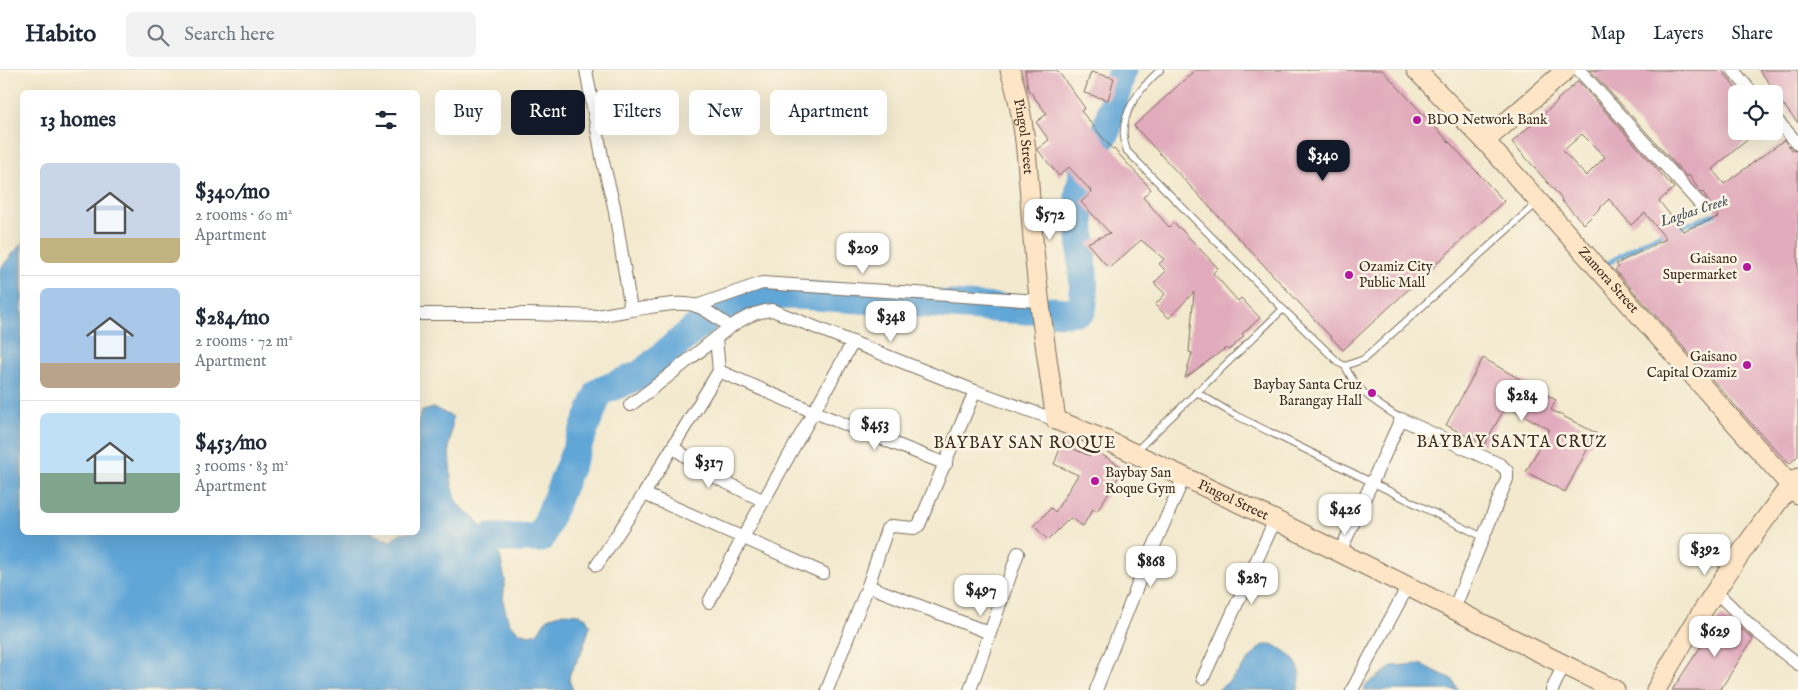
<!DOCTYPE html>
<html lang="en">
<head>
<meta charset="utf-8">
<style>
  body { margin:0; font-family:"IM FELL English",serif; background:#f2f2f3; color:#1f2937; height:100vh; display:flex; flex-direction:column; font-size:19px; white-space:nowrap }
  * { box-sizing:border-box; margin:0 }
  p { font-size:16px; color:#747a83 }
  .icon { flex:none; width:28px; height:28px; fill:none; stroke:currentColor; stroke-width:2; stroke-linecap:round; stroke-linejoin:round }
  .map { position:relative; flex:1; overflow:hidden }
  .panel { position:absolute; left:20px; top:20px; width:400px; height:445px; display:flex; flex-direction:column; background:#fff; border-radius:8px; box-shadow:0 5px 20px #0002 }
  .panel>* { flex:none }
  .hud { position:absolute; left:435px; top:20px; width:475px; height:45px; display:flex; gap:10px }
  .tools { position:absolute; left:1728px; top:15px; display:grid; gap:10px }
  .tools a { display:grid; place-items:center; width:55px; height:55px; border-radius:8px; background:#fff; box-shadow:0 5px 20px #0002; font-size:25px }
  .price { position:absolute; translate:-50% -42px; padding:0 11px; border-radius:10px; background:#fff; color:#222; font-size:16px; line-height:32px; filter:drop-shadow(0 1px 2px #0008) }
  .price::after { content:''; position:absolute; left:50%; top:30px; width:15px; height:11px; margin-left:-8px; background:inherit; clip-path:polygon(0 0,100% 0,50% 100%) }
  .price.current { background:#111827; color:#fff }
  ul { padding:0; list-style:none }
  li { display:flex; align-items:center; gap:15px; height:125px; padding:0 20px }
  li+li { border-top:1px solid #e0e1e3 }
  li span { display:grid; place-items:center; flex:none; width:140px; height:100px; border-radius:8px; color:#555 }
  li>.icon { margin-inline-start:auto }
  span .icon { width:60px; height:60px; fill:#fffc; stroke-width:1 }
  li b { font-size:21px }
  h2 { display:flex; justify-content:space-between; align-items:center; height:60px; padding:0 20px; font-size:21px }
  .chip { padding:0 18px; border-radius:8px; background:#fff; box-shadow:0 5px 20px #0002; font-size:18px; line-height:45px }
  .chip.current { background:#111827; color:#fff }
  header { display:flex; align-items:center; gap:30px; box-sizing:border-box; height:70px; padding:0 25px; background:#fff; border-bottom:1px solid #e0e1e3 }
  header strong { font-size:24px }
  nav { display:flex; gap:28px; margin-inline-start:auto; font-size:18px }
  .search { width:350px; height:45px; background:#f2f2f3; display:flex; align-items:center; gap:12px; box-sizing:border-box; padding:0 18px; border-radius:8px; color:#747a83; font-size:19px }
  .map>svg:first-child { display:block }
  .water { fill:#61a6d7; stroke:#4e687a }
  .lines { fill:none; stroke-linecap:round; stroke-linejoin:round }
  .stream { stroke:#61a6d7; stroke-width:5 }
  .river { stroke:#61a6d7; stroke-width:29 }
  .building { fill:#e1abbd; fill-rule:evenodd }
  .lane-casing { stroke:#7b6d5c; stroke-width:8 }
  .street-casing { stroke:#7b6d5c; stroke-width:14 }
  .secondary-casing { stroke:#7b6d5c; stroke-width:21 }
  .lane { stroke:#fff; stroke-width:6 }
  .street { stroke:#fff; stroke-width:12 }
  .secondary { stroke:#fee5c5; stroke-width:19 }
  .poi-dot { fill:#b5179e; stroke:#fcf5e5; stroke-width:2 }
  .labels { text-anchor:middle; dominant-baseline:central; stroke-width:5; stroke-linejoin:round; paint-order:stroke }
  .poi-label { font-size:14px; fill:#3b2a1e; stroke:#fcf5e5; text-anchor:start }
  .street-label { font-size:14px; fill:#3b2a1e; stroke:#fcf5e5 }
  .water-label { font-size:15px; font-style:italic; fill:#48555f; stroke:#fcf5e5 }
  .quarter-label { font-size:16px; letter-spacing:1px; fill:#3b2a1e; stroke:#fcf5e5 }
</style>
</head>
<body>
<header>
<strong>Habito</strong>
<div class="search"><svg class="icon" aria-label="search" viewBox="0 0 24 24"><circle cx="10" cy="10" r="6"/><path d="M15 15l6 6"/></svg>Search here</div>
<nav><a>Map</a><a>Layers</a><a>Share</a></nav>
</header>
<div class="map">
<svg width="1798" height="620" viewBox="0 0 1798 620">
  <rect width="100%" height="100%" fill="#fcf5e5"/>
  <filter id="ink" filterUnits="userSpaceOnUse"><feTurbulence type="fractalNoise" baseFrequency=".02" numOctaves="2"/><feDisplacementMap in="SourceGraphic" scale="10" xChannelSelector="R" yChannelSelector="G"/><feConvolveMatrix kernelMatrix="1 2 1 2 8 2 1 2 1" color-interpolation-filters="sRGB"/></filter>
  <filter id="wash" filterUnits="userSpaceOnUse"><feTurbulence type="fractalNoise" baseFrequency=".0096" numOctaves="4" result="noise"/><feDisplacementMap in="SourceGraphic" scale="20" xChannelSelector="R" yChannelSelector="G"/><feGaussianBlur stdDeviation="1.12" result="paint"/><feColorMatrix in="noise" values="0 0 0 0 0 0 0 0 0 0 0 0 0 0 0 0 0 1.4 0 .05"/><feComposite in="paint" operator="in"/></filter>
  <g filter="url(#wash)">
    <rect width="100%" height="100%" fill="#f2e9ce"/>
    <g class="water">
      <polygon points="22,173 22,462 371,462 372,465 391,471 400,463 418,462 418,352 422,341 434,338 453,347 449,378 451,410 457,433 477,451 500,486 505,510 503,532 509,553 519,562 529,565 537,563 548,548 563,543 579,544 586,548 590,556 581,584 570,603 569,610 573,620 0,620 0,199"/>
      <path d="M 1271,574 C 1292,583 1305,596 1298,620 L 1218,620 L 1233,608 L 1261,576 Z"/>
      <polygon points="1420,594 1452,609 1458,620 1364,620 1366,615 1393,596"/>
    </g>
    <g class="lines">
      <g class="stream">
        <polyline points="1675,159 1721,142"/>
        <polyline points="1605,195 1647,170 1667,162"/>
      </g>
      <g class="river">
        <polyline points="723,239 735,231 747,227 798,225 1027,240"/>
        <polyline points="1048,241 1069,242 1082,240 1084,226 1079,124 1086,89 1106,62 1122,0"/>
        <polyline points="490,468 541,468 599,322 640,305 704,251"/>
      </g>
    </g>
    <g id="blocks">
      <g class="building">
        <polygon points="1025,0 1057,0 1085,38 1081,41 1113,80 1114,79 1151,119 1143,127 1169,157 1173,153 1182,160 1218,198 1213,203 1238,231 1241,228 1260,248 1242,264 1244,266 1229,280 1226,278 1185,308 1192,283 1189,282 1194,222 1169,248 1155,235 1165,224 1154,213 1166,201 1159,194 1164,189 1141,170 1109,198 1087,173 1110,163 1081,132 1092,122 1069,97 1059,106 1037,79 1049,70 1036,52 1047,44 1028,19"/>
        <polygon points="1195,0 1382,0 1504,131 1343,280 1134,56"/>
        <path d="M 1590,0 L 1722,0 L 1736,19 L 1736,61 L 1758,61 L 1712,99 L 1724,114 L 1784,70 L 1792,80 L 1798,82 L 1798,386 L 1789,394 L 1742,343 L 1615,200 L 1619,197 L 1616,194 L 1666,169 L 1645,143 L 1631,155 L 1609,129 L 1584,154 L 1561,130 L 1562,129 L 1512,72 L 1558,31 L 1557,30 L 1578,11 L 1674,118 L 1659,131 L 1683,161 L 1718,147 L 1703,122 L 1701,123 L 1689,105 L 1687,107 ZM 1582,64 L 1605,87 L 1586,106 L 1563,81 Z"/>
        <polygon points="1759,0 1798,0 1798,53 1777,27 1779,25"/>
        <polygon points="1091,2 1114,8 1108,30 1084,23"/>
        <polygon points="1483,288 1556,330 1551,340 1596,363 1565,422 1526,402 1549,359 1506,336 1484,375 1446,355"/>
        <polygon points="1062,374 1090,386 1094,380 1124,398 1097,441 1093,439 1083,456 1070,448 1048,470 1034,456 1051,438 1055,442 1078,405 1054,394"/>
        <polygon points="1721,546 1744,561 1753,569 1720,620 1672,620"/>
      </g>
    </g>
  </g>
  <g filter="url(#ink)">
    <use href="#blocks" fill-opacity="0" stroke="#7b6d5c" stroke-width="1"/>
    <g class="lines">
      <g class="lane-casing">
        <g id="lane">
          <path d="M 1160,0 C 1137,21 1115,49 1127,81 L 1283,239 L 1339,293 L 1345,296 L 1364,289 L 1537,133"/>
          <path d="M 1345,296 C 1358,324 1376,332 1401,349"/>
          <polyline points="1196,322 1235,345 1483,467"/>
          <polyline points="1136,381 1283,239"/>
        </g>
      </g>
      <g class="street-casing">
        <g id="street">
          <path d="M 586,0 L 603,92 L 614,136 L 631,240 C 649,238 680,230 697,236 C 709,241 720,250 730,257"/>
          <polyline points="1579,0 1701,135"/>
          <polyline points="1733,0 1753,24"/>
          <polyline points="1774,47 1798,74"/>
          <polyline points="696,236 762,213 1039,231"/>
          <polyline points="418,244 528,244 597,246 631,240"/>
          <polyline points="719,301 814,342 946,394"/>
          <path d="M 630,335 C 651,320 671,304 691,288 C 715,270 741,242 772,240 L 975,321 L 1056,350"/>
          <polyline points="673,377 711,405 764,431"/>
          <polyline points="644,424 823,503"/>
          <polyline points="1340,482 1401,349 1501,395 1507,401 1507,409 1454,539"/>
          <polyline points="597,495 644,424 719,301 716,268"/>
          <polyline points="868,516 990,563"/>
          <polyline points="1715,521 1756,561 1798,594"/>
          <polyline points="709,532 742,469 853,272"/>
          <polyline points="1203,608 1275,450"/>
          <polyline points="827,620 868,516 887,459 892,456 914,458 919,455 975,321"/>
          <polyline points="970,620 1018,483"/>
          <polyline points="1096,620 1144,499 1184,407"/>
          <polyline points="1352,620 1408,516"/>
          <polyline points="1552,620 1564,594"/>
        </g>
      </g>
      <g class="secondary-casing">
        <g id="secondary">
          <path id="s1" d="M 1010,0 C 1028,55 1028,112 1033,169 C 1038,230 1047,290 1056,350 L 1108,371 L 1275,450 L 1615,620"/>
          <path id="s2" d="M 1416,0 L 1485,71 L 1798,424"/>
          <polyline points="1485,71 1566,0"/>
          <path d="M 1656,620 C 1695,549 1740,481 1790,416 L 1798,408"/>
        </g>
      </g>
      <use href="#lane" class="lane"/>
      <use href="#street" class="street"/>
      <use href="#secondary" class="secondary"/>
    </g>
  </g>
  <g class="poi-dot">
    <circle cx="1417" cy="50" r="5"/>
    <circle cx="1747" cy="197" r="5"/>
    <circle cx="1349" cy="205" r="5"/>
    <circle cx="1747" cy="295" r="5"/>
    <circle cx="1372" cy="323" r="5"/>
    <circle cx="1095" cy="411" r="5"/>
  </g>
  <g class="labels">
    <g class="poi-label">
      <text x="1427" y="50">BDO Network Bank</text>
      <text x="1737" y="189" text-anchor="end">Gaisano<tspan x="1737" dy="16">Supermarket</tspan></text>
      <text x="1359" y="197">Ozamiz City<tspan x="1359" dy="16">Public Mall</tspan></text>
      <text x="1737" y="287" text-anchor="end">Gaisano<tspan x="1737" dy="16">Capital Ozamiz</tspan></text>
      <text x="1362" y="315" text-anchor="end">Baybay Santa Cruz<tspan x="1362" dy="16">Barangay Hall</tspan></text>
      <text x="1105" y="403">Baybay San<tspan x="1105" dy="16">Roque Gym</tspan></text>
    </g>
    <g class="street-label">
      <text stroke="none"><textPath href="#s1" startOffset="68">Pingol Street</textPath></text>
      <text stroke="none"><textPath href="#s2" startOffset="285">Zamora Street</textPath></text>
      <text stroke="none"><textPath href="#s1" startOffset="548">Pingol Street</textPath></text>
    </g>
    <g class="water-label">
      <text transform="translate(1694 141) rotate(-18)">Lagbas Creek</text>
    </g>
    <g class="quarter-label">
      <text x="1512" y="373">BAYBAY SANTA CRUZ</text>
      <text x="1025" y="374">BAYBAY SAN ROQUE</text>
    </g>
  </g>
</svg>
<div class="tools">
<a><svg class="icon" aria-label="locate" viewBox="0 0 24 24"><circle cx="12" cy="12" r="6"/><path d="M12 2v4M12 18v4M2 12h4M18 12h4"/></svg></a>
</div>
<b class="price current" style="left:1323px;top:112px">$340</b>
<b class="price" style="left:1050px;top:171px">$572</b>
<b class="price" style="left:863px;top:205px">$209</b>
<b class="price" style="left:891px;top:273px">$348</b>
<b class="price" style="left:1522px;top:352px">$284</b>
<b class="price" style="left:875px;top:381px">$453</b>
<b class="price" style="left:709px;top:419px">$317</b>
<b class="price" style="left:1345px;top:466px">$426</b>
<b class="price" style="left:1705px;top:506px">$392</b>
<b class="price" style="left:1151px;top:518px">$868</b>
<b class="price" style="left:1252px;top:535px">$287</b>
<b class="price" style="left:981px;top:547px">$497</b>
<b class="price" style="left:1715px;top:588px">$629</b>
<div class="hud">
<a class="chip">Buy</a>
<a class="chip current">Rent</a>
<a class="chip">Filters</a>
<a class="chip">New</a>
<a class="chip">Apartment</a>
</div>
<section class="panel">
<h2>13 homes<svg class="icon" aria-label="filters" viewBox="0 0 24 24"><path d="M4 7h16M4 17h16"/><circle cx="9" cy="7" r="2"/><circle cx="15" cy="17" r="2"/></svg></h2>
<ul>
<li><span style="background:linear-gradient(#c9d6e8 75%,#c2b280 0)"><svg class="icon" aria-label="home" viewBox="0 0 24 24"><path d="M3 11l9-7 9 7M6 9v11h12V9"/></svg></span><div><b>$340/mo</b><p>2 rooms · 60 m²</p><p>Apartment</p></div></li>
<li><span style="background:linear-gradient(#a9c7e8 75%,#b9a48a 0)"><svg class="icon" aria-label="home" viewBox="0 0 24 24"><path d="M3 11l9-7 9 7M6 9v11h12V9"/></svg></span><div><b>$284/mo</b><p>2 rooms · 72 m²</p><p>Apartment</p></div></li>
<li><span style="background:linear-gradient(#bfe0f5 60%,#7fa58c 0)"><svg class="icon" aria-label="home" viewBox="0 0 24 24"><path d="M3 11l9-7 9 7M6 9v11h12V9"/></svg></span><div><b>$453/mo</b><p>3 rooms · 83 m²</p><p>Apartment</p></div></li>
</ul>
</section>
</div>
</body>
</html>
